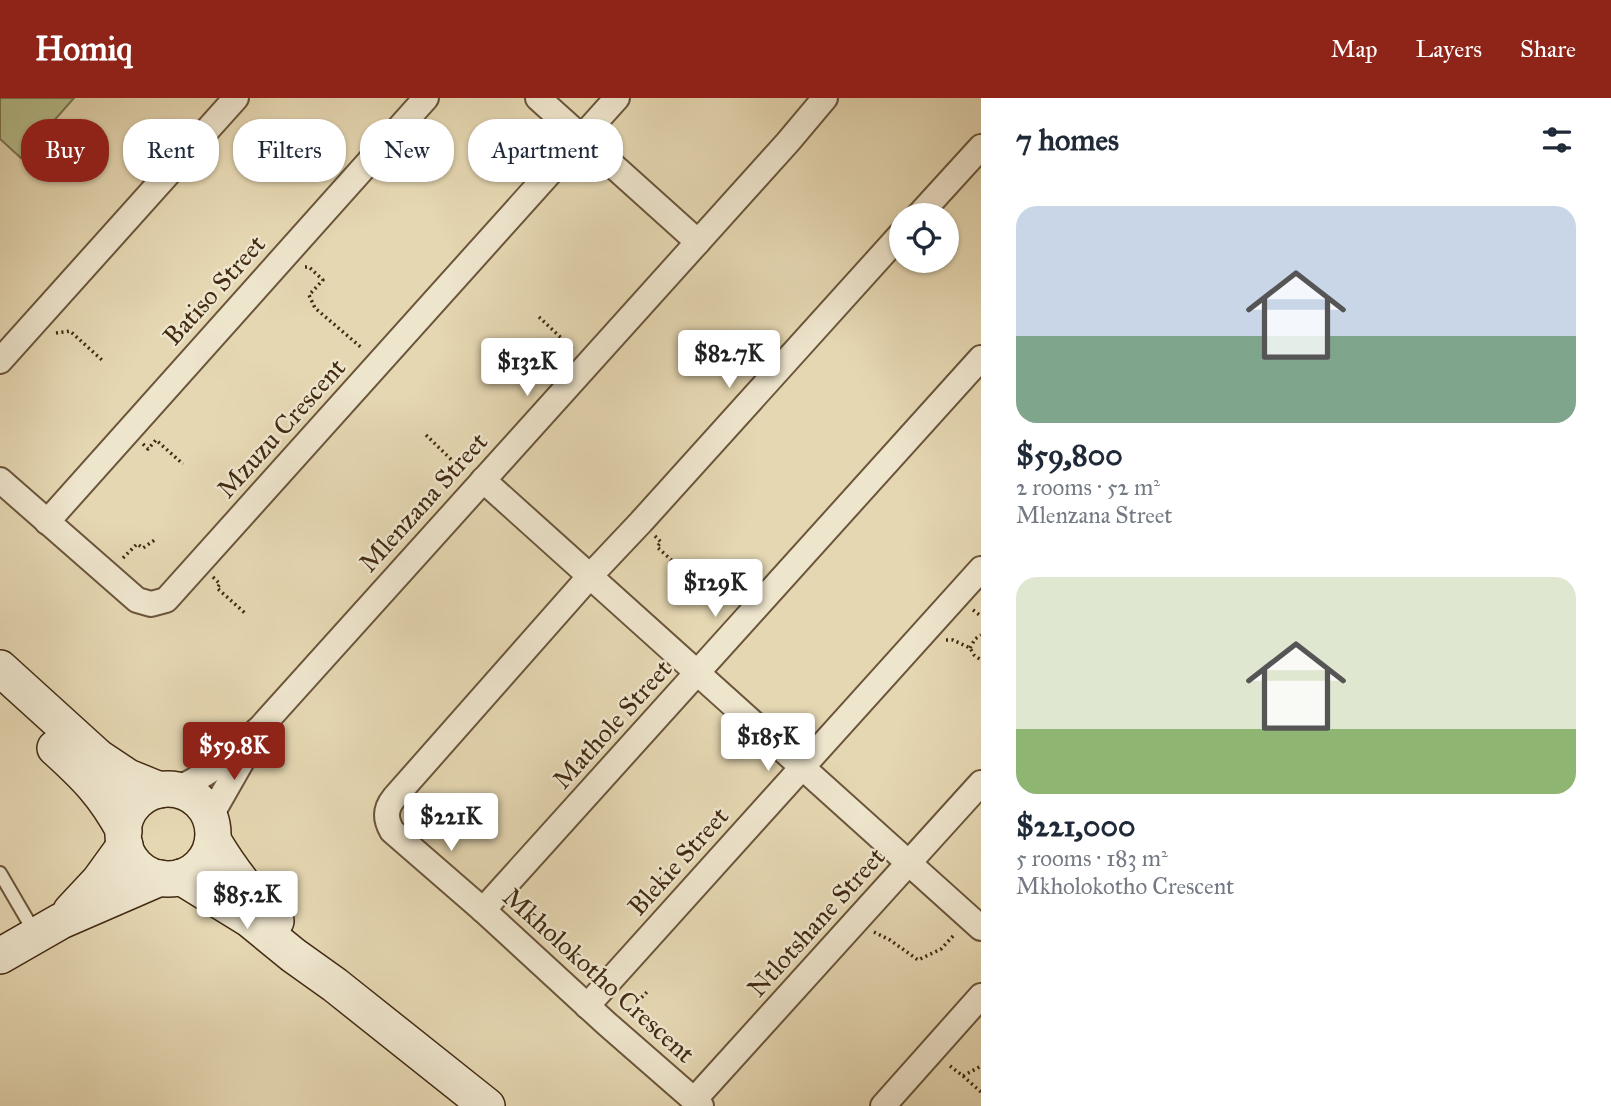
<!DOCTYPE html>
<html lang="en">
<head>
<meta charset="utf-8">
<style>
  body { margin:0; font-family:"IM FELL Great Primer",serif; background:#f2f2f3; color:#1f2937; height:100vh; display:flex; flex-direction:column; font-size:26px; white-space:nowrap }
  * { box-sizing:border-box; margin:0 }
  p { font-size:23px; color:#747a83 }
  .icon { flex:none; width:38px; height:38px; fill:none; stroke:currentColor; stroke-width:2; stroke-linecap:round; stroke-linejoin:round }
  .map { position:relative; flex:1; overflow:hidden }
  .side { display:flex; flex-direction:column; background:#fff; width:630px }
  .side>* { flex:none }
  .top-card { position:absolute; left:21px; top:21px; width:665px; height:63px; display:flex; gap:14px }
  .buttons { position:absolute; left:889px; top:105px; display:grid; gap:14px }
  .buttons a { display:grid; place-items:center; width:70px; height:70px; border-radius:50%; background:#fff; box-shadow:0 2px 5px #0004; font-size:35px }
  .price { position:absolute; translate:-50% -60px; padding:0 16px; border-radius:7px; background:#fff; color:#222; font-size:23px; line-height:46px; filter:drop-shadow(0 2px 4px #0008) }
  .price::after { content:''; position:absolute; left:50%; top:42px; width:21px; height:16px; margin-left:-10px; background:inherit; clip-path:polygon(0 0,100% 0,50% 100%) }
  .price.selected { background:#8f2418; color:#fff }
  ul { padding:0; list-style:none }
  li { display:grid; align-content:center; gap:14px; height:371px; padding:0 35px }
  li span { display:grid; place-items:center; height:217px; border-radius:21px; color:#555 }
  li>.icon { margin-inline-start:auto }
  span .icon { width:126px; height:126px; fill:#fffc; stroke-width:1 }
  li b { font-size:30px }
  h2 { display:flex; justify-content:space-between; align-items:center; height:84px; padding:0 35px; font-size:30px }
  .chip { padding:0 24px; border-radius:28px; background:#fff; box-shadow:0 2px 5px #0004; font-size:24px; line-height:63px }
  .chip.selected { background:#8f2418; color:#fff }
  header { display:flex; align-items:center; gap:42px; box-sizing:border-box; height:98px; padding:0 35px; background:#8f2418; color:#fff }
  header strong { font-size:33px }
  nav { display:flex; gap:38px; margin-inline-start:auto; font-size:24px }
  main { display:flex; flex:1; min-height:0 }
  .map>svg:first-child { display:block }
  .green { fill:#b6be8c; stroke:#7c7450; stroke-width:2 }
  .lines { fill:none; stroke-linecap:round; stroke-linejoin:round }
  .lane-casing { stroke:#6b553b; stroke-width:16 }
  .street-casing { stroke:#6b553b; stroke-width:28 }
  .secondary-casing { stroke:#422a13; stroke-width:38 }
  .path { stroke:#422a13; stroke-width:3.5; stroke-dasharray:2 3.5; stroke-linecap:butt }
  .lane { stroke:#eee5cd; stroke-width:12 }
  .street { stroke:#eee5cd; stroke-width:24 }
  .secondary { stroke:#eee5cd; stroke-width:35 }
  .labels { text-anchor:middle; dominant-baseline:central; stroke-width:5; stroke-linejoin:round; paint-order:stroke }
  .street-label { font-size:26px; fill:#422a13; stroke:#eee5cd }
</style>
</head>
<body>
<header>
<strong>Homiq</strong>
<nav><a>Map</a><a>Layers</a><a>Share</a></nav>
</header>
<main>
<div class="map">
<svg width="981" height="1008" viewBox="0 0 981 1008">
  <rect width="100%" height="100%" fill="#e5d7b2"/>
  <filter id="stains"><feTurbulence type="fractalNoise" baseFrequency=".00286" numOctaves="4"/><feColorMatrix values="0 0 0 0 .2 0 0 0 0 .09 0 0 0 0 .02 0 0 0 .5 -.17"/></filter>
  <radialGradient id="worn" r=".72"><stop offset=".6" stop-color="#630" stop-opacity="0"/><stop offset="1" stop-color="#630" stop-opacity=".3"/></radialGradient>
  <polygon class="green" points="0,0 74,0 21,60 0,41"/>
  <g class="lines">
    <g class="lane-casing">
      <polyline id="lane" points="0,775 35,835"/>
    </g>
    <g class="street-casing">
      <g id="street">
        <polyline points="538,0 698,144"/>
        <polyline points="919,117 981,49"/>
        <polyline points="0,263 236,0"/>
        <polyline points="0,382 137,502 151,506 166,502 617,0"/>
        <polyline points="483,382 981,830"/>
        <polyline points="47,424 426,0"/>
        <path d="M 175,692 C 213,675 232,656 261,629 L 788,44 L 825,0"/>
        <polyline points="210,719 251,647"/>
        <polyline points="483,812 981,260"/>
        <polyline points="587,908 981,471"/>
        <polyline points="694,1002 981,685"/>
        <path d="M 701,1008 L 607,926 L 483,812 L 392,733 C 385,721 385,711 394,700 L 590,478 L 641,424 L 901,136"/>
        <polyline points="883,1008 981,898"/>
      </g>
    </g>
    <g class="secondary-casing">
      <g id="secondary">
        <polyline points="0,570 98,659 128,679 160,692"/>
        <path d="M 55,650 C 86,678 104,696 124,733"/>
        <circle cx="168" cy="736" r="45"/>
        <path d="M 213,742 C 232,774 250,796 276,823"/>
        <polyline points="181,779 249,821 293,857 335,887 487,1008"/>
        <polyline points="71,813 99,783 125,747"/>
        <polyline points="0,858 61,823 160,780"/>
      </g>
    </g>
    <g class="path">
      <polyline points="305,169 309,169 323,182 309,197 315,210 363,251"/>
      <polyline points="539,219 574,252"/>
      <polyline points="56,235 70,233 102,262"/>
      <polyline points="426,337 463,373"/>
      <polyline points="143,346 148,351 156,342 183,366"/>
      <polyline points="655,438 661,444 657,449 677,467"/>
      <polyline points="123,460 137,446 143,450 156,441"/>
      <polyline points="213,479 220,486 217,490 246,516"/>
      <polyline points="973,512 981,518"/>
      <polyline points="946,542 953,542 970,550 974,557 981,562"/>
      <polyline points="970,550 975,541 981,537"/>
      <polyline points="874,834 890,842 918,862 941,851 954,837"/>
      <polyline points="626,915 648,893"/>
      <polyline points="950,968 963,978 981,968"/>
      <polyline points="963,978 981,994"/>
    </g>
    <use href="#lane" class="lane"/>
    <use href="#street" class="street"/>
    <use href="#secondary" class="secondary"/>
  </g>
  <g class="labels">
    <g class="street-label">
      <text transform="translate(214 192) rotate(-48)">Batiso Street</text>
      <text transform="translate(281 330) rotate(-48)">Mzuzu Crescent</text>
      <text transform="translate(423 404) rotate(-48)">Mlenzana Street</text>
      <text transform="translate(612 626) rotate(-48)">Mathole Street</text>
      <text transform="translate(678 763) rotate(-48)">Blekie Street</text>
      <text transform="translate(816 824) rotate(-48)">Ntlotshane Street</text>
      <text transform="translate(599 877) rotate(42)">Mkholokotho Crescent</text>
    </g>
  </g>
  <rect width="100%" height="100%" filter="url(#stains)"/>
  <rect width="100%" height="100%" fill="url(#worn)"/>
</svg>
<div class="buttons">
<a><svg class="icon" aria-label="locate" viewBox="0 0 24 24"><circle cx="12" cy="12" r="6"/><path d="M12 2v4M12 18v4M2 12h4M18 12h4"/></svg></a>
</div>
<b class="price" style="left:729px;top:292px">$82.7K</b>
<b class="price" style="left:527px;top:300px">$132K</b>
<b class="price" style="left:715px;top:521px">$129K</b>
<b class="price" style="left:768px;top:675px">$185K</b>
<b class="price selected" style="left:234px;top:684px">$59.8K</b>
<b class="price" style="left:451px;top:755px">$221K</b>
<b class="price" style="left:247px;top:833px">$85.2K</b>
<div class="top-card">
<a class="chip selected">Buy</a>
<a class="chip">Rent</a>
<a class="chip">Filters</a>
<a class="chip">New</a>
<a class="chip">Apartment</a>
</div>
</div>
<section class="side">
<h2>7 homes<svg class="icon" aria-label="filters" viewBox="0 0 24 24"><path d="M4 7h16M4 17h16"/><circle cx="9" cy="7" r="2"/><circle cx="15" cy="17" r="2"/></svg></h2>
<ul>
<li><span style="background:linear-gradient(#c9d6e8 60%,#7fa58c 0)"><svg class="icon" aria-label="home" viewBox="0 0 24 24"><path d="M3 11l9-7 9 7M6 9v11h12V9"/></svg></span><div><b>$59,800</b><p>2 rooms · 52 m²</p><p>Mlenzana Street</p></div></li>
<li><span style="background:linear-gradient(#dfe7d0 70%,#8fb573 0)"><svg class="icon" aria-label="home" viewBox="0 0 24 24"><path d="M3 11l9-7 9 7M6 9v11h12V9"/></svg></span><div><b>$221,000</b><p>5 rooms · 183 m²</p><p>Mkholokotho Crescent</p></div></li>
</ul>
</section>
</main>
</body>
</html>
